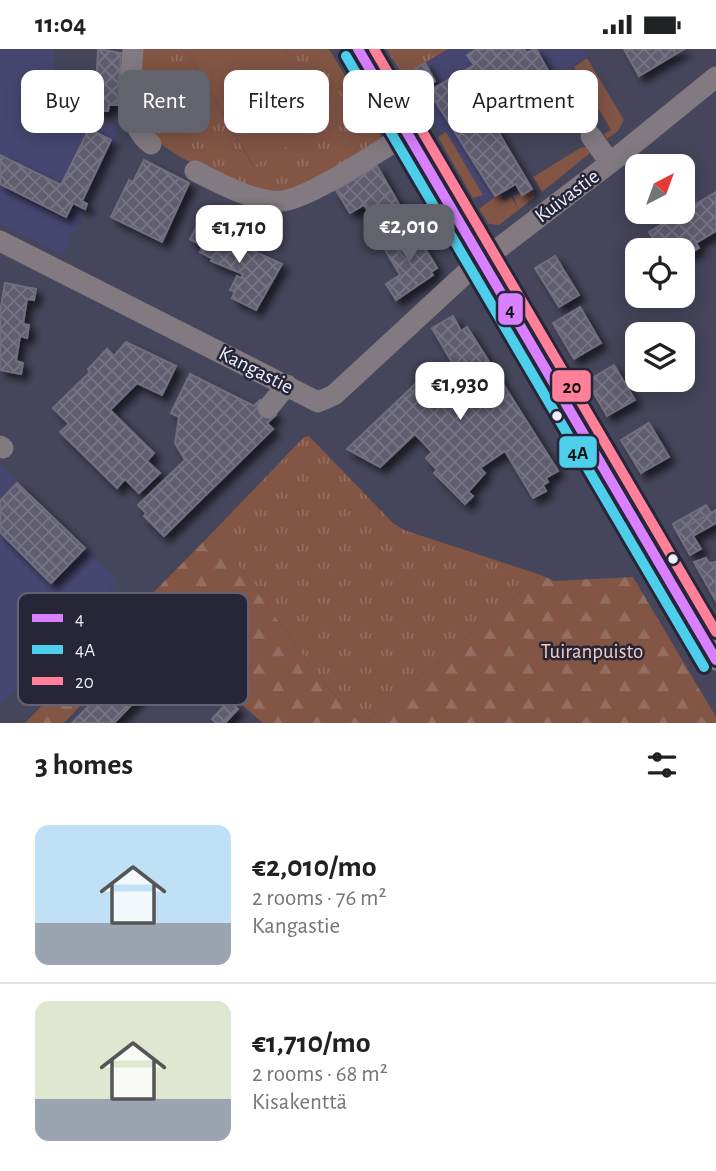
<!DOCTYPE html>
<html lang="en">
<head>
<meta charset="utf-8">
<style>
  body { margin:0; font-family:"Alegreya Sans",sans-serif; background:#f6f6f6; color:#202124; height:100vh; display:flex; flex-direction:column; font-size:26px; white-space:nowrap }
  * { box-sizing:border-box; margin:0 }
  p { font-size:23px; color:#757577 }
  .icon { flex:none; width:38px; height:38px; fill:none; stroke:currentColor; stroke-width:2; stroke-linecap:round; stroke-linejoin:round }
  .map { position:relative; height:674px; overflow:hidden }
  .sheet { display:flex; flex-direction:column; background:#fff; flex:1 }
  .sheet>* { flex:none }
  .guide { position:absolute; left:21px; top:21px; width:676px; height:63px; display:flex; gap:14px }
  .needle { width:46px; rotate:41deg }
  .fabs { position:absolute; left:625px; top:105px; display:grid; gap:14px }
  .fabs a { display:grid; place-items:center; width:70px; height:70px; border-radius:14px; background:#fff; box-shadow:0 4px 18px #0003; font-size:35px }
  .price { position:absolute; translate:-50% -60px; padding:0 16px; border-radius:14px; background:#fff; color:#222; font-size:23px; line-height:46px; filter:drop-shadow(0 2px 4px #0008) }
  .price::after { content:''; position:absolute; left:50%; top:42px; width:21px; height:16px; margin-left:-10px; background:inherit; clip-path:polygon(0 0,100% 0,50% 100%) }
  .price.active { background:#62636c; color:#fff }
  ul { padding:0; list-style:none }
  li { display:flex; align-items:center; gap:21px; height:175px; padding:0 35px }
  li+li { border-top:2px solid #e0e0e0 }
  li span { display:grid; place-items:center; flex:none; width:196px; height:140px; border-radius:14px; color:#555 }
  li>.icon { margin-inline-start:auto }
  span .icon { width:84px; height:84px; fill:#fffc; stroke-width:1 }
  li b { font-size:30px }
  h2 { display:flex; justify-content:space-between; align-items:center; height:84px; padding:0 35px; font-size:30px }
  .tag { padding:0 24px; border-radius:14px; background:#fff; box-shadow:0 4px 18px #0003; font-size:24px; line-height:63px }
  .tag.active { background:#62636c; color:#fff }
  .status { display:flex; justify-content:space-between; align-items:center; height:49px; padding:0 35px; background:#fff; direction:ltr }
  .status svg { height:19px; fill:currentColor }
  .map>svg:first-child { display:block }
  .built { fill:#464671 }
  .grass { fill:#825545 }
  .forest { fill:url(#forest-firs) }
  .park { fill:url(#park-tufts) }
  .building { fill:url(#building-cross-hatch); stroke:#726e80; stroke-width:2; filter:url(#shadow) }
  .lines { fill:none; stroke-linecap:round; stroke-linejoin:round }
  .minor { stroke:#827981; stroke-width:21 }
  .bus-1-casing { stroke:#262638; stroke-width:16 }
  .bus-2-casing { stroke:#262638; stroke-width:16 }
  .bus-3-casing { stroke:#262638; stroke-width:16 }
  .bus-1 { stroke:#d880ff; stroke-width:10 }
  .bus-2 { stroke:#4dcfeb; stroke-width:10 }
  .bus-3 { stroke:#ff8098; stroke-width:10 }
  .bus-dot { fill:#eeeffe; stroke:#262638; stroke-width:2.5 }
  .labels { text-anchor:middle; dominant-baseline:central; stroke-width:5; stroke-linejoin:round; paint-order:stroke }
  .street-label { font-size:21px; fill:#eeeffe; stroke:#262638 }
  .park-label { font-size:21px; fill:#f5cbbb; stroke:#262638 }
  .key { fill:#262638; stroke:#626273; stroke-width:2 }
  .key-label { font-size:19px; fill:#eeeffe }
  .line-badge { stroke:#262638; stroke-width:2.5 }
  .pale-badge-label { font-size:19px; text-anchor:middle; font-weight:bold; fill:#111 }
</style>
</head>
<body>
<div class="status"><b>11:04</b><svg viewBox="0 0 49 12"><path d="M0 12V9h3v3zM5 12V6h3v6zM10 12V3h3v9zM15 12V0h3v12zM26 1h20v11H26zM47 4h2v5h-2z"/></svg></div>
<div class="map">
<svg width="716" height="674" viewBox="0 0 716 674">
  <defs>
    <pattern id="forest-firs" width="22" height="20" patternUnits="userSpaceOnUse" patternTransform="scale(1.75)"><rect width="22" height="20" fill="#825545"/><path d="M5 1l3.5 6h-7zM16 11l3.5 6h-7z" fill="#946e61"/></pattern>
    <pattern id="park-tufts" width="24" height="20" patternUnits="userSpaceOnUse" patternTransform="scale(1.75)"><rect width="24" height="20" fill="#825545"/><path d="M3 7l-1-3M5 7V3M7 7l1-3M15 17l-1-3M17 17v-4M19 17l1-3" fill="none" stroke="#946e61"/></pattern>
    <pattern id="building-cross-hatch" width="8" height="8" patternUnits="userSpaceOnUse" patternTransform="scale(1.75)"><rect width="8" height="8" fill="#605d6f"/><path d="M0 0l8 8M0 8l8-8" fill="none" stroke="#777585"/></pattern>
    <filter id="shadow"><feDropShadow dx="6" dy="6" stdDeviation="3.5" flood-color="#0009"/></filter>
  </defs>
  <rect width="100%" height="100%" fill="#45455b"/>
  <g class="built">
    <polygon points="0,0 54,0 51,73 117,76 116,98 62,206 0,175"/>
    <polygon points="448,0 583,0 587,7 490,66 536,145 495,175 406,25"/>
    <polygon points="0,416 85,499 112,527 116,535 0,655"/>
  </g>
  <g class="grass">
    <polygon points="185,0 285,0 329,74 254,118"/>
    <polygon points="587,9 624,71 618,82 607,90 604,85 611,81 574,18"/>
    <polygon points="446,83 483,146 473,149 438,88"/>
    <polygon points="582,98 587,98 590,104 542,143 533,128"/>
    <polygon points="532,140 535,148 499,176 489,175 479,160 500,144 504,152 511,148 518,159 513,147"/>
  </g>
  <g class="forest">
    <polygon points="210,486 222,494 321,631 360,674 263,674 168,592 139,623 124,611 64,674 25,674"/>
    <polygon points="541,526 554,532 633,528 716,668 716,674 364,674"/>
  </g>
  <g class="park">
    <path d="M 141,0 L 185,0 L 253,117 L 328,74 L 285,0 L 329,0 L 383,91 C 357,107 313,139 284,142 C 252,145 162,107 146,79 C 134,58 140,23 141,0 Z"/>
    <polygon points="386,0 448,0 416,19 426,37 414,43"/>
    <polygon points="309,387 393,474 404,481 541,526 364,674 360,674 321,631 222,494 210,486 304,388"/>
  </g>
  <g class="building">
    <polygon points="98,0 121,4 118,56 109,56 108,62 95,62"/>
    <polygon points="477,0 524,0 526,4 536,0 550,25 515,46 511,40 483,57 532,140 522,146 516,135 495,147 429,42 474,16 467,6"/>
    <polygon points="624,0 684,0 639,27"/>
    <polygon points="425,14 435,32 426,37 416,19"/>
    <polygon points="89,80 111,91 82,152 87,155 85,160 73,154 66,168 0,135 0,106 61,136"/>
    <polygon points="144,111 189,134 162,193 111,168 129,131 133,133"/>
    <polygon points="377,117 400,157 374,172 364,156 350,164 336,141"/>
    <polygon points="716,143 716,182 696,194 699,199 682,209 682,201 660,201 649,183"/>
    <polygon points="199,173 235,191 234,193 282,215 256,261 232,249 235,243 230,241 237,227 241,229 243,225 211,212 213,210 200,203 203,197 190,190"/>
    <polygon points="414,181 437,219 431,223 433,226 396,251 386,235 400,226 384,199"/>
    <polygon points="555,207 579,246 559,258 535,219"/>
    <polygon points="5,234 36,240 34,251 27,250 23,275 29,276 27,289 20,287 16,312 23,314 21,325 0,321 0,263"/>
    <polygon points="580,258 601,294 574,310 553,274"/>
    <polygon points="453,267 461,282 467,278 558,422 546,429 548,433 543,436 546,442 533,449 505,402 480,419 485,424 468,443 473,447 465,455 434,424 437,421 426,409 432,403 415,385 380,418 347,400 429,322 438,332 456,320 432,279"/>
    <polygon points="126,293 176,317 162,346 137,334 110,361 154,404 147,412 160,424 139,444 125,430 117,439 60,383 69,375 53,359 90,323 88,320 107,300 114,307"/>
    <polygon points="614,316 635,351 607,367 587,332"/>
    <polygon points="190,325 254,357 260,351 276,366 267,374 273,380 164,487 144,467 146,464 138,456 185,411 175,394 179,368 171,364"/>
    <polygon points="649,374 669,408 641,424 621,391"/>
    <polygon points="17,434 85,499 51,534 0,483 0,452"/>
    <polygon points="706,456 711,464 677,483 673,475"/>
    <polygon points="716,461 716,474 693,487 701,500 690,506 677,483"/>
    <polygon points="706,509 709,514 716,513 716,552 694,513"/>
    <polygon points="124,621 145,642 114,674 72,674"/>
    <polygon points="229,652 238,660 225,674 216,674 212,670"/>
  </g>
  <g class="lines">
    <g class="minor">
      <path d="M 133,0 C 131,32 123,73 151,95"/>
      <polyline points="358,0 716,611"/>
      <polyline points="591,87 610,114"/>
      <path d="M 195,122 C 220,134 254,154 282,152 C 311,149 380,101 407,85"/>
      <polyline points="0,192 318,353 334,346 465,225 610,114 716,28"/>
      <polyline points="268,359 287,336"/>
      <polyline points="0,397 3,399"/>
    </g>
    <g class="bus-1-casing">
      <polyline id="bus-1" points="358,0 716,611"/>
    </g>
    <g class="bus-2-casing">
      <polyline id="bus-2" points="346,7 704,618"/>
    </g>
    <g class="bus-3-casing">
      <polyline id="bus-3" points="374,0 716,583"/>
    </g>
    <use href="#bus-1" class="bus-1"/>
    <use href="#bus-2" class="bus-2"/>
    <use href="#bus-3" class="bus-3"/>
  </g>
  <g class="bus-dot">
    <circle cx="557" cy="367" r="6"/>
    <circle cx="673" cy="510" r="6"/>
  </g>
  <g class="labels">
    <g class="street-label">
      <text transform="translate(567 147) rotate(-37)">Kuivastie</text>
      <text transform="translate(256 321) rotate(27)">Kangastie</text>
    </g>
    <g class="park-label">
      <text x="592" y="602">Tuiranpuisto</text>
    </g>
  </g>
  <rect x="18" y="544" width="230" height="112" rx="10" class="key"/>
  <rect x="32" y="565" width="31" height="8" fill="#d880ff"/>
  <rect x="32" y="596" width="31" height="9" fill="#4dcfeb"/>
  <rect x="32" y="628" width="31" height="8" fill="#ff8098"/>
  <g class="key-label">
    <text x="75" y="576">4</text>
    <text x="75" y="607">4A</text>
    <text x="75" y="639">20</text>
  </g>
  <g class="line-badge">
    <rect x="497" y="243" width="27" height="34" rx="7" fill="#d880ff"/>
    <rect x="551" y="320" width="41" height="34" rx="7" fill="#ff8098"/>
    <rect x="558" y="386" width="40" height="34" rx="7" fill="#4dcfeb"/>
  </g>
  <g class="pale-badge-label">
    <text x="510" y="267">4</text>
    <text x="572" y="344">20</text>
    <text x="578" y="410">4A</text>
  </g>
</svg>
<div class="fabs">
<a><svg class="needle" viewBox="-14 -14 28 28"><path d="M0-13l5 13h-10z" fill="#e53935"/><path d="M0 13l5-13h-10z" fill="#757577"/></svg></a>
<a><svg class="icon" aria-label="locate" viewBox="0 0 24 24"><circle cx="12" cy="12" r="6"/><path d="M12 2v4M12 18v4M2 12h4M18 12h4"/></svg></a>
<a><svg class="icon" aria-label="layers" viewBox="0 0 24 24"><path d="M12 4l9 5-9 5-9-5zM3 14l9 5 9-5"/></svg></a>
</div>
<b class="price active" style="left:409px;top:215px">€2,010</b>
<b class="price" style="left:239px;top:216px">€1,710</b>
<b class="price" style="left:460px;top:373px">€1,930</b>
<div class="guide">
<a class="tag">Buy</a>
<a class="tag active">Rent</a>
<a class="tag">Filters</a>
<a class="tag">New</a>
<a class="tag">Apartment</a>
</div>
</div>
<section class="sheet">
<h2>3 homes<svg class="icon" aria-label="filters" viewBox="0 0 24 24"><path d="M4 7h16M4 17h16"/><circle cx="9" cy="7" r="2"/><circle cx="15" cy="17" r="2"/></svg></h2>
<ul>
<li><span style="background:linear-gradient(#bfe0f5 70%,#9aa5b1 0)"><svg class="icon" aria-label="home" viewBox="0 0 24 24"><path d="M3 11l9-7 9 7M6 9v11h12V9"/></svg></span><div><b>€2,010/mo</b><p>2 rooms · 76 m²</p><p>Kangastie</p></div></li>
<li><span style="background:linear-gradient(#dfe7d0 70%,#9aa5b1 0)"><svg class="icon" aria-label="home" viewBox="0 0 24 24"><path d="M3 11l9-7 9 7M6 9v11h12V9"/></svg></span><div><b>€1,710/mo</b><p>2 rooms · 68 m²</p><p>Kisakenttä</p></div></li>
</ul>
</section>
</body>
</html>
